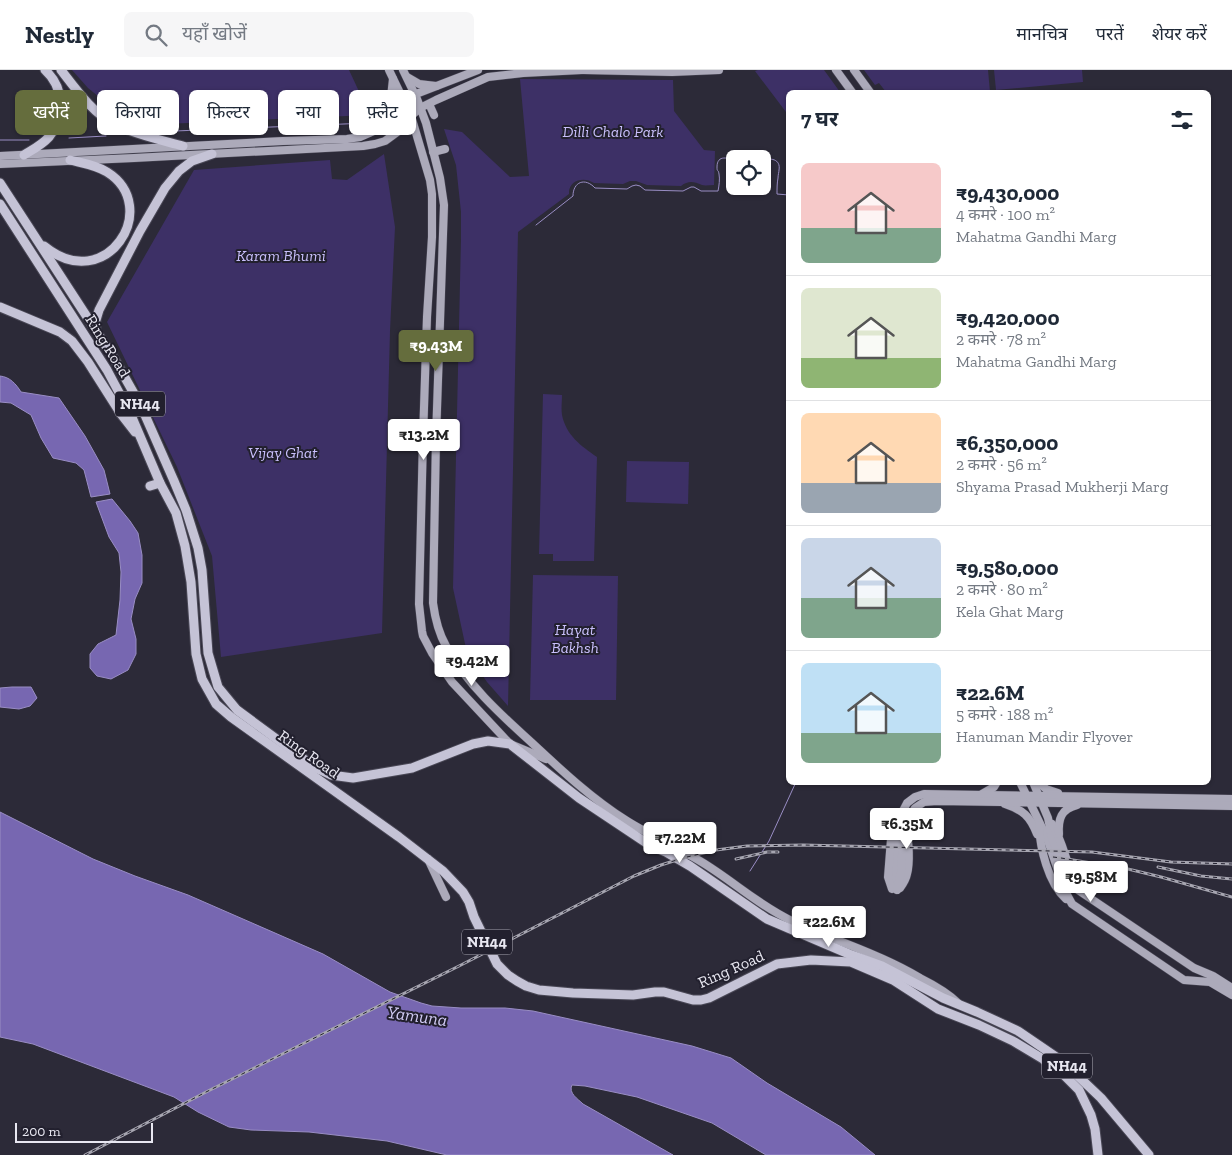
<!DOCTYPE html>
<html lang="hi">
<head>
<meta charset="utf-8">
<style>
  body { margin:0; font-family:"Zilla Slab","Noto Sans Devanagari",serif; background:#f6f6f7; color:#1f2937; height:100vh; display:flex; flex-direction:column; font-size:19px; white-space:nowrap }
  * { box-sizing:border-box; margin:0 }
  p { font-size:16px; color:#747a83 }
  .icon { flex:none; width:28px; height:28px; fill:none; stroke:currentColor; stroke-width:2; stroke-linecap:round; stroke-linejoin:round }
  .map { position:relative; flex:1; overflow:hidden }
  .drawer { position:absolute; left:786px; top:20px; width:425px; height:695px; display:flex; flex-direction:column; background:#fff; border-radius:8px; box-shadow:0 1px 4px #0004 }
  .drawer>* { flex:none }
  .hud { position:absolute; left:15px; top:20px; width:475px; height:45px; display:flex; gap:10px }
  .controls { position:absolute; left:726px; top:80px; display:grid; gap:10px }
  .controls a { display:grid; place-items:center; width:45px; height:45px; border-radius:8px; background:#fff; box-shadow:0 1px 4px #0004; font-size:25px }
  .scale { position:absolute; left:15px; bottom:12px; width:138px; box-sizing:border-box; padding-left:5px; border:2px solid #e8e7f1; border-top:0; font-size:14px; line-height:18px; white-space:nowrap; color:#e8e7f1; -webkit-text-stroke:4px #22202e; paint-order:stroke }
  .price { position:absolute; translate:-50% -42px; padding:0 11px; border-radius:5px; background:#fff; color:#222; font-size:16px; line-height:32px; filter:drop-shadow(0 1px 2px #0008) }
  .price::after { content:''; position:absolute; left:50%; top:30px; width:15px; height:11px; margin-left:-8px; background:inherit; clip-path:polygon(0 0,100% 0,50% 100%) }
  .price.on { background:#656d3d; color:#fff }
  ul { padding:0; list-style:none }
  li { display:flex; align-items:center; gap:15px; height:125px; padding:0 15px }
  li+li { border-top:1px solid #e0e1e3 }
  li span { display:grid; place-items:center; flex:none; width:140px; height:100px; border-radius:8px; color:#555 }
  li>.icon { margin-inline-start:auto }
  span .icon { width:60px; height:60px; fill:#fffc; stroke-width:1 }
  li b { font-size:21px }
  h2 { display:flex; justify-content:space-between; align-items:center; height:60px; padding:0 15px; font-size:21px }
  .tag { padding:0 18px; border-radius:8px; background:#fff; box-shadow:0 1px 4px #0004; font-size:18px; line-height:45px }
  .tag.on { background:#656d3d; color:#fff }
  header { display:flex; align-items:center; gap:30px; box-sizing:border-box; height:70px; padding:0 25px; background:#fff; border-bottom:1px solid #e0e1e3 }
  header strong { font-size:24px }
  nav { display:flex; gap:28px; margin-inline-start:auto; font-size:18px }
  .search { width:350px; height:45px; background:#f6f6f7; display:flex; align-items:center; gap:12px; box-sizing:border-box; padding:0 18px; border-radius:8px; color:#747a83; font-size:19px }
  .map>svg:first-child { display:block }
  .green { fill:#3d3066 }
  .water { fill:#7767b1; stroke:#998dc4 }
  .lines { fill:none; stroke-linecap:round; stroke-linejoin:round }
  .stream { stroke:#998dc4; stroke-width:1 }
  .major-casing { stroke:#4a4856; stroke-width:9 }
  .highway-casing { stroke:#4a4856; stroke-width:11 }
  .major { stroke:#acaaba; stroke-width:8 }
  .highway { stroke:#c5c3d6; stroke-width:9 }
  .rail-casing { stroke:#a6a5b0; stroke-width:3 }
  .rail { stroke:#22202e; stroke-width:1; stroke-dasharray:4; stroke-linecap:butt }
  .labels { text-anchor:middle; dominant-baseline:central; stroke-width:4; stroke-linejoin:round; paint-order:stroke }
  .shield { fill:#22202e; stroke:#adabb6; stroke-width:1 }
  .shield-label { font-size:15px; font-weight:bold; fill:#e8e7f1 }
  .park-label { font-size:16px; font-style:italic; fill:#cac0fd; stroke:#22202e }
  .street-label { font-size:16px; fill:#e8e7f1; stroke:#22202e }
  .water-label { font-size:18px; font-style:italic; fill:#d1cbf4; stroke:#22202e }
</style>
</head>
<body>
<header>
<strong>Nestly</strong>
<div class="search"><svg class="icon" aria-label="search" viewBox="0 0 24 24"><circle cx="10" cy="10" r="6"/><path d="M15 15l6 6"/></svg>यहाँ खोजें</div>
<nav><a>मानचित्र</a><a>परतें</a><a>शेयर करें</a></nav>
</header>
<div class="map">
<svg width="1232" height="1085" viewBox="0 0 1232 1085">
  <rect width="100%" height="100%" fill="#2c2a38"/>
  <g class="green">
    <polygon points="72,0 349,0 370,45 165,54 124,47 88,18"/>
    <polygon points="758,0 824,0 840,22 789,22 789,46 755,1"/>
    <polygon points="864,0 988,0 990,22 886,22 879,13 875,15"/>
    <polygon points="994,0 1082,0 1083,12 996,20"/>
    <path d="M 520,9 L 673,10 L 674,41 L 704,80 L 715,81 L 714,115 C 710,115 705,116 702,115 C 694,112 689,110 681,116 L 647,115 L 636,111 L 630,111 L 623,114 L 594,113 C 584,106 568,110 569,124 L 518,162 L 508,636 L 487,612 L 467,583 L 453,518 L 461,169 L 461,142 L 456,95 L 444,59 L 462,62 L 510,107 L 529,106 Z"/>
    <polygon points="384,84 395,157 390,261 382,563 221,587 212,486 177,397 107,252 194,100 330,90 332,109 347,110"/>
    <path d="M 543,324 L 562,325 C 562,331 561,339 562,345 C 566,365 581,376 597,387 L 594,491 L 553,491 L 553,484 L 539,484 Z"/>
    <polygon points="627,391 689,392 688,434 626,432"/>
    <polygon points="533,505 618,506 616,630 530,630"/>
  </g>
  <g class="water">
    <path d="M 0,306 C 10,307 16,314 21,322 L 59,328 L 85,366 L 104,400 L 110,424 L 91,427 L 84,400 L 76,393 L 53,388 L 41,368 L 31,345 L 11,333 L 0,332 Z"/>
    <polygon points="112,429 130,451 138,463 142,485 142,513 135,529 131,549 136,569 136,584 128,600 111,609 97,606 90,598 90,584 98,574 116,565 120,530 121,502 119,483 109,467 96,432"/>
    <polygon points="12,617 31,617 37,628 30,636 19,639 0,637 0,618"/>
    <path d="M 0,742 L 93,789 L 135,806 L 188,825 L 323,884 L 390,922 L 421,933 L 432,936 L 461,938 L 505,938 L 533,941 L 692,976 L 731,988 L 767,1013 L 841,1057 L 875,1085 L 766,1085 L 712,1053 L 637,1027 L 585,1016 L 572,1015 C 568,1023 578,1029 583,1034 L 673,1085 L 447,1085 L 387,1071 L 309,1062 L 251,1060 L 229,1057 L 198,1042 L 174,1027 L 33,974 L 0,967 Z"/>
  </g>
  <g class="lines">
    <g class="stream">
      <polyline points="175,61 368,53"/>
      <polyline points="69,68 106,66"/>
      <polyline points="0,70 29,70"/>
      <path d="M 762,91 C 770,87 781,89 779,100 C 779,102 778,105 778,108 C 777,113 777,119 777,124 L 789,125"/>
      <path d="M 536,155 L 573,126 C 573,112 585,107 595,118 L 627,119 L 632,116 L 636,115 L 640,116 L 645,120 L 683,121 L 691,117 L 694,117 L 701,121 L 718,121 C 719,116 720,109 719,104 C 718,98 717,103 717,97 C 717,84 729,88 735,91"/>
      <polyline points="750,801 769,771 796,712"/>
    </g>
    <g class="major-casing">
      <g id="major">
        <polyline points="389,0 411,46 430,110 432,124 432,167 427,247 423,368 419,534 422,561 423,566 432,583 452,612 510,674 546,689"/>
        <path d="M 403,0 L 417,29 L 426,53 L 440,108 L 444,135 L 436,368 L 433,533 C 435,548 438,562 446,576 C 466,613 500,644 531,672 C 561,700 592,729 627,751 C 651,766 676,777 700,791 C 732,810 758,835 792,851 C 835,871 880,884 920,908 C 934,915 947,922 958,933"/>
        <polyline points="583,0 672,2 719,0"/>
        <polyline points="836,0 852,22"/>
        <polyline points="854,0 870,22"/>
        <polyline points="407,7 419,14 436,16"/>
        <polyline points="430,36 434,45"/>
        <polyline points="389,45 393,9"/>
        <polyline points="433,82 445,79"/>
        <polyline points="0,86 283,71 347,69 360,67 376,60 403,29 478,0"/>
        <polyline points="0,94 134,88 363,76 375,74 385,71 400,60 411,46 420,38 436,30 488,7 523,3 582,0"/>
        <polyline points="1020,712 1047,768 1065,821 1072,834 1184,910 1210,912 1232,925"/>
        <polyline points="1033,712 1048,748 1052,768 1065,802 1072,816 1194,898 1213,906 1232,918"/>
        <polyline points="1038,712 1046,719 1058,723"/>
        <polyline points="982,724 994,717 997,712"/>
        <path d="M 1005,734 C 1023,740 1030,746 1037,764"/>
        <path d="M 1052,754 C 1064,773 1066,795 1077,815"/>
        <path d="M 1039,755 C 1040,778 1048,813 1066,829"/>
        <path d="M 1059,764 C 1058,749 1061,739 1077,735"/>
        <polyline points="663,772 669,761"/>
        <polyline points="428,789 446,827"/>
        <path d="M 892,817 C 896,803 899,775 894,762"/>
        <path d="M 900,818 C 903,814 906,809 907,804 C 910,793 909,771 906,760"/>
        <polyline points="892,819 888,807 891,769 893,760 907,733 915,727 924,724 1232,729"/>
        <polyline points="897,820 901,803 903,767 909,749 915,738 924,732 937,731 1232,736"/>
      </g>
    </g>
    <g class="highway-casing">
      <g id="highway">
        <path d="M 61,0 C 75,18 94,45 116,55 C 137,65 161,70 183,76"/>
        <path d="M 24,85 C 32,80 42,75 49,67 C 66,47 64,17 45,0"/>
        <polyline points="0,113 115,290 141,336 174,411 186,440 198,478 202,500 208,583 218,617 237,640 316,698 331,705 353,708 412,698 473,674 488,671 510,674 579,728 651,776 666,782 690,796 767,849 849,884 882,896 943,928 977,942 1018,961 1062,991 1101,1028 1149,1085"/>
        <polyline points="0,134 107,300 131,345 160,413 176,443 185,476 191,512 196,584 202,609 216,634 231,647 399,767 443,801 463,822 469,832 474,847 497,894 508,905 517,911 526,916 539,920 573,923 633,925 655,922 664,922 693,930 701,930 709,928 777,894 811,890 851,892 893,910 938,939 979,955 1013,971 1043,989 1061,1002 1079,1020 1091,1045 1095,1059 1098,1085"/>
        <path d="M 44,176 C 106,227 163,137 107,102 C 96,95 82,93 70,90"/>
        <polyline points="0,237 60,262 72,271 88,292 121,344 135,362"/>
        <polyline points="96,260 96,250 99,240 140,161 165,118 179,101 192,91 212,84"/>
        <polyline points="150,416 160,413"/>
      </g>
    </g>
    <use href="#major" class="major"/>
    <use href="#highway" class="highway"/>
    <g class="rail-casing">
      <g id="rail">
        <polyline points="1053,787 1061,788 1128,799 1161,807 1232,827"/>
        <polyline points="736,789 767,782 778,782"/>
        <polyline points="1158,797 1201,806 1232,809"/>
        <polyline points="85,1085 208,1021 461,895 634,806 661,795 683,788 716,780 747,776 803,775 1092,782 1171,792 1232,794"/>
      </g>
    </g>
    <use href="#rail" class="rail"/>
  </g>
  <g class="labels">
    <g class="shield">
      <rect x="115" y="321.5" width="50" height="25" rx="4"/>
      <rect x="462" y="859.5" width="50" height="25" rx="4"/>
      <rect x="1042" y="983.5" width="50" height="25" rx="4"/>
    </g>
    <g class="shield-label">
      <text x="140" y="334">NH44</text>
      <text x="487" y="872">NH44</text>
      <text x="1067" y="996">NH44</text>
    </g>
    <g class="park-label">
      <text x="613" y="61">Dilli Chalo Park</text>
      <text x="281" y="185">Karam Bhumi</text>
      <text x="283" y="382">Vijay Ghat</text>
      <text x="575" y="559">Hayat<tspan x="575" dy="18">Bakhsh</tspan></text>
    </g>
    <g class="street-label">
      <text transform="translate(108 276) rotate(58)">Ring Road</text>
      <text transform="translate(309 684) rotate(35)">Ring Road</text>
      <text transform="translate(731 899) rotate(-24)">Ring Road</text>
    </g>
    <g class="water-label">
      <text transform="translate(417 946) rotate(8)">Yamuna</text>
    </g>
  </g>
</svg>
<div class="controls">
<a><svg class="icon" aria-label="locate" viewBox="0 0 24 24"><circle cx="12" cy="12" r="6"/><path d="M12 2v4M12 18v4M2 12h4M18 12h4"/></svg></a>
</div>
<div class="scale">200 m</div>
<b class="price on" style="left:436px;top:302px">₹9.43M</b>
<b class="price" style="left:424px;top:391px">₹13.2M</b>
<b class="price" style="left:472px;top:617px">₹9.42M</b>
<b class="price" style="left:907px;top:780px">₹6.35M</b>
<b class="price" style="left:680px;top:794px">₹7.22M</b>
<b class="price" style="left:1091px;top:833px">₹9.58M</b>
<b class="price" style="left:829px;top:878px">₹22.6M</b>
<div class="hud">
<a class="tag on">खरीदें</a>
<a class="tag">किराया</a>
<a class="tag">फ़िल्टर</a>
<a class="tag">नया</a>
<a class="tag">फ़्लैट</a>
</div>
<section class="drawer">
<h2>7 घर<svg class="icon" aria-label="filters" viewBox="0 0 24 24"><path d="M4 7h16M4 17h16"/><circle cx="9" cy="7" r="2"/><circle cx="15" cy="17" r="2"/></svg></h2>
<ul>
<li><span style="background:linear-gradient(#f6c9c9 65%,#7fa58c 0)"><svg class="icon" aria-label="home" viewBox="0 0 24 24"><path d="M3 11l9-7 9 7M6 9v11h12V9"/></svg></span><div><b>₹9,430,000</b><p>4 कमरे · 100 m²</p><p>Mahatma Gandhi Marg</p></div></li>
<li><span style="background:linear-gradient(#dfe7d0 70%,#8fb573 0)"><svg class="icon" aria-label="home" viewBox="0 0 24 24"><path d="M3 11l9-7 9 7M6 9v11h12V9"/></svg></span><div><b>₹9,420,000</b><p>2 कमरे · 78 m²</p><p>Mahatma Gandhi Marg</p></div></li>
<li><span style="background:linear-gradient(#ffd9b3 70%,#9aa5b1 0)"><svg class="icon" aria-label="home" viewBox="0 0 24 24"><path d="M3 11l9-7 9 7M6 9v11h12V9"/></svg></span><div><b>₹6,350,000</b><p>2 कमरे · 56 m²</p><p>Shyama Prasad Mukherji Marg</p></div></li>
<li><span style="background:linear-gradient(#c9d6e8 60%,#7fa58c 0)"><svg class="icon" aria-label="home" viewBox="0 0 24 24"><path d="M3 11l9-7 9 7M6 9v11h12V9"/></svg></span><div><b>₹9,580,000</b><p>2 कमरे · 80 m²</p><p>Kela Ghat Marg</p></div></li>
<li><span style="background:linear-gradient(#bfe0f5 70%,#7fa58c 0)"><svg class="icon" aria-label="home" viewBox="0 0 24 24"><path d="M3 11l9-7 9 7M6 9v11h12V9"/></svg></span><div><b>₹22.6M</b><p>5 कमरे · 188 m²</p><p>Hanuman Mandir Flyover</p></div></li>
</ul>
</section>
</div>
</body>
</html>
